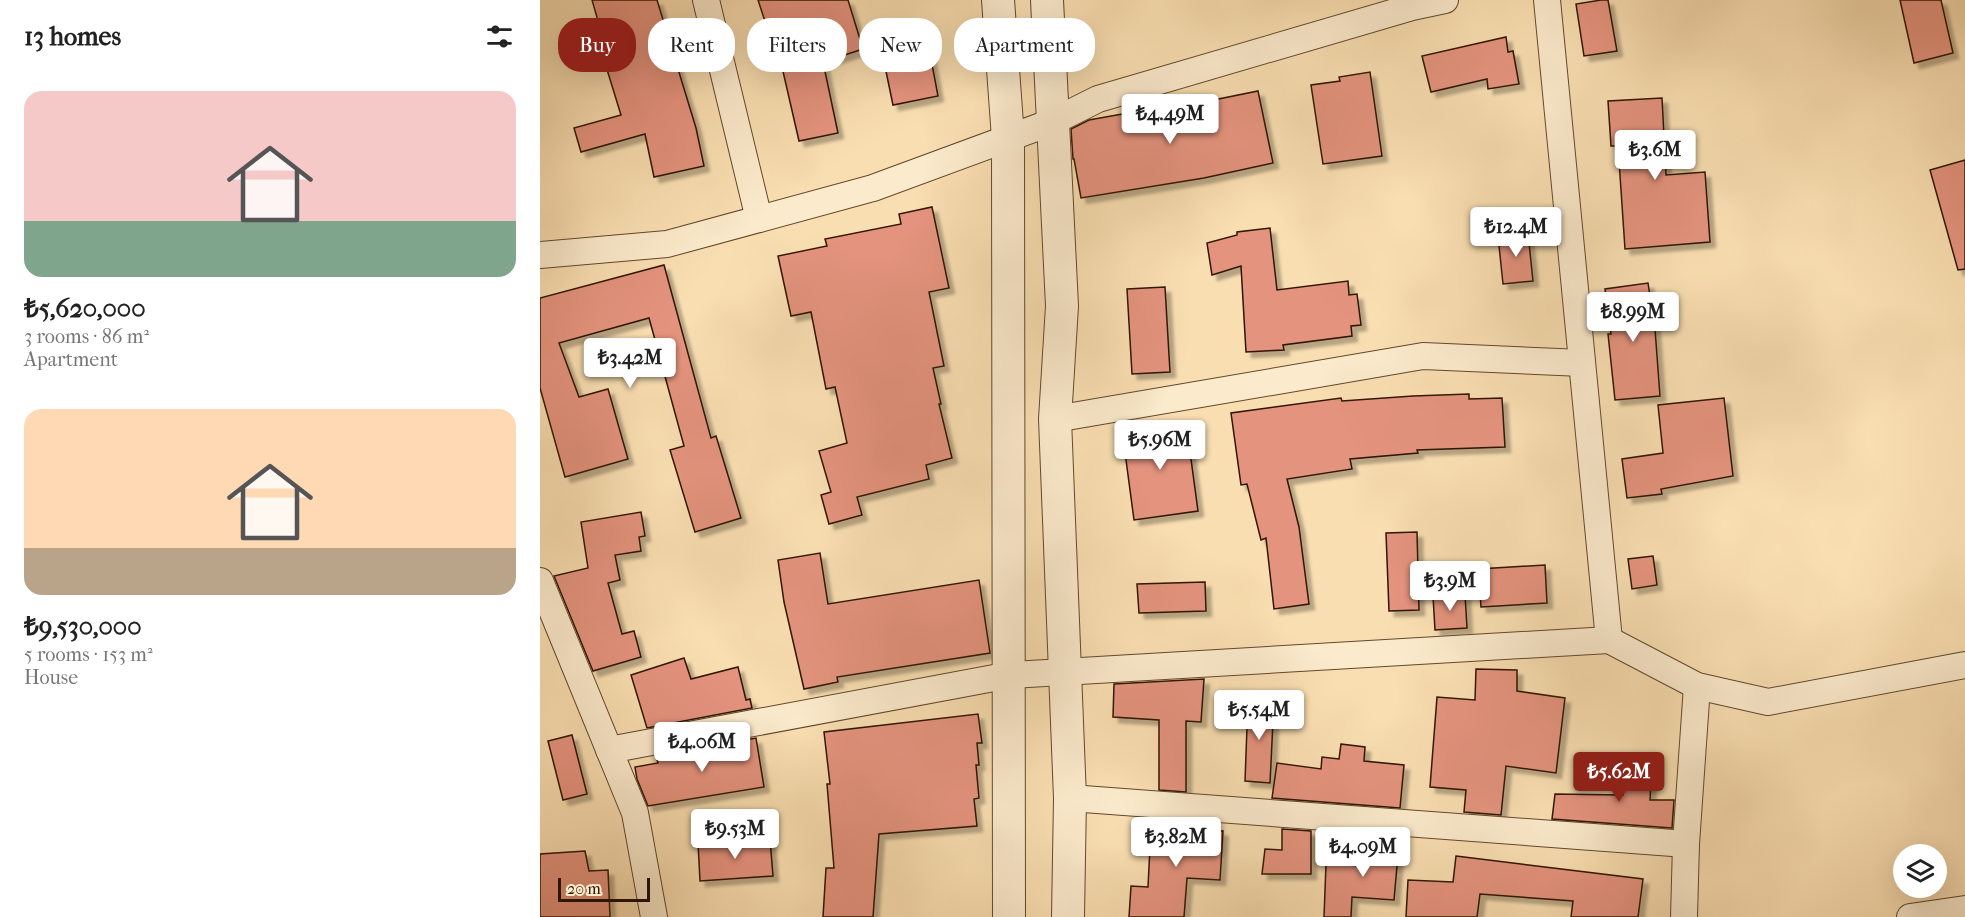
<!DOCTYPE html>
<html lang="en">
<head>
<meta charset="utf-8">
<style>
  body { margin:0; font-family:"IM FELL French Canon",serif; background:#f6f6f6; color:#222; height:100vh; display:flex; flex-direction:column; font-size:22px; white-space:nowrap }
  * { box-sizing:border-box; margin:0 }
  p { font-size:20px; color:#767676 }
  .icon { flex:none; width:33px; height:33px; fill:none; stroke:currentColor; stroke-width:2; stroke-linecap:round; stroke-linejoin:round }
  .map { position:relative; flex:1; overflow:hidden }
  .panel { display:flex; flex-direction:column; background:#fff; width:540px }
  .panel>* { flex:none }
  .hud { position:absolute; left:18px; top:18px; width:570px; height:54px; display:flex; gap:12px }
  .fabs { position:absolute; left:1353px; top:844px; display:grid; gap:12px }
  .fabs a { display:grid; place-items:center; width:54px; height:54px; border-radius:50%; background:#fff; box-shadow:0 6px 24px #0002; font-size:30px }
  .scale { position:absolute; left:18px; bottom:15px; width:92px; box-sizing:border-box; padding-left:6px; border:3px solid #2f1600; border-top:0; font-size:16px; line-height:21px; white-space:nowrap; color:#2f1600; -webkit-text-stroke:4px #fbeacc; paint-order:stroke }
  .price { position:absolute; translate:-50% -51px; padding:0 14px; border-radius:6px; background:#fff; color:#222; font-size:20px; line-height:39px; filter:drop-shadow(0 2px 3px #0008) }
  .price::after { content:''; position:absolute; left:50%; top:36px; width:18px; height:14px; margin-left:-9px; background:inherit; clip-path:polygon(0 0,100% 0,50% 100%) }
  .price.current { background:#8f2418; color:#fff }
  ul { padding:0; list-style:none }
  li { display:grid; align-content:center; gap:12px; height:318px; padding:0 24px }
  li span { display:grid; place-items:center; height:186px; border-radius:18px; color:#555 }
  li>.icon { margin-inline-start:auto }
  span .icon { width:108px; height:108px; fill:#fffc; stroke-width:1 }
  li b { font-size:26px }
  h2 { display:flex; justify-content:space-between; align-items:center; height:72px; padding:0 24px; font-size:26px }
  .pill { padding:0 21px; border-radius:24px; background:#fff; box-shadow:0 6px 24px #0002; font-size:21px; line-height:54px }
  .pill.current { background:#8f2418; color:#fff }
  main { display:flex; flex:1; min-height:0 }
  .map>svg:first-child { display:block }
  .building { fill:#e4937e; stroke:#2f1600; stroke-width:1.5; filter:url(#shadow) }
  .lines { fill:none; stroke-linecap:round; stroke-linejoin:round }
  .minor-casing { stroke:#62482c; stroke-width:28 }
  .tertiary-casing { stroke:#62482c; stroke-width:34 }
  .minor { stroke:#fbeacc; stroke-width:26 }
  .tertiary { stroke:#fbeacc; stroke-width:32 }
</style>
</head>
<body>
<main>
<section class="panel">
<h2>13 homes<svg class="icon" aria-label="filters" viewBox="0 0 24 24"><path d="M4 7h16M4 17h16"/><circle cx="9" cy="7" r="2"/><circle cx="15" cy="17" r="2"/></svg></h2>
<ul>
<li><span style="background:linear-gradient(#f6c9c9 70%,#7fa58c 0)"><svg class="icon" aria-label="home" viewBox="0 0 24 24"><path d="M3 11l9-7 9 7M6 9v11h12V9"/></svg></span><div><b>₺5,620,000</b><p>3 rooms · 86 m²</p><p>Apartment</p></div></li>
<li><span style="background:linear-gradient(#ffd9b3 75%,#b9a48a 0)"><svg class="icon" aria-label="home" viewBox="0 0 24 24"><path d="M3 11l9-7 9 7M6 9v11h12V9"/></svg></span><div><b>₺9,530,000</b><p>5 rooms · 153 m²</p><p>House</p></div></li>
</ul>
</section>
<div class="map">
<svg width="1425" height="917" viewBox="0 0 1425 917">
  <defs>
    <filter id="shadow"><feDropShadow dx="5.5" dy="5.5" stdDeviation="1.5" flood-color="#0004"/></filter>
  </defs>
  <rect width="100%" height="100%" fill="#f9deb1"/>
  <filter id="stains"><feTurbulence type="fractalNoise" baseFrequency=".00333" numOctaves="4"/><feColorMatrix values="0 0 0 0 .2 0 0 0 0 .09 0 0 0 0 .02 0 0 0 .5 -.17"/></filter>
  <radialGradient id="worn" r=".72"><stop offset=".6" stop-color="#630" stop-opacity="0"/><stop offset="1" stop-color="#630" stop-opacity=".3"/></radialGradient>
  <g class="building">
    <polygon points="52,0 117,0 156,128 164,166 114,177 105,134 41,152 34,128 81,115 61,50 66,49"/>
    <polygon points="218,0 308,0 323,49 283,62 298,133 259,141 239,54 236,55"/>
    <polygon points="1061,0 1068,0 1077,51 1044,56 1036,4"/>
    <polygon points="1360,0 1401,0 1413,53 1374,63"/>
    <polygon points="966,37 968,52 973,51 979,84 948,89 947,79 891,92 882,56"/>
    <polygon points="388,43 398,96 353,105 342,52"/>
    <polygon points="830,72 842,156 783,164 771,85 800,81 799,77"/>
    <polygon points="718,91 733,163 664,178 541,198 534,159 533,159 531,129 549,120 644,103 644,106"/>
    <polygon points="1122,98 1126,175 1165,172 1170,242 1085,249 1078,146 1071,146 1068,101"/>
    <polygon points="1425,160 1425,269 1418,270 1390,170"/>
    <polygon points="392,207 409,288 389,292 404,366 393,368 401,404 399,404 412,458 386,465 389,479 317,497 322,515 289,524 281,495 291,492 279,451 307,443 295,387 286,389 271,312 251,316 238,256 287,246 285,239 361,224 359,214"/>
    <polygon points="730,228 737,290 808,281 809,295 817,294 821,325 811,326 812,336 743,345 744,350 706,352 701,266 672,275 667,243 697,235 697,232"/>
    <polygon points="988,233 993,281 963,284 958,236"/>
    <polygon points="124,265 171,438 176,436 201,518 155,532 130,450 144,446 109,318 19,343 39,397 68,389 88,459 25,477 0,388 0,298"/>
    <polygon points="1108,283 1115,329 1120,396 1075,400 1068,334 1071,334 1065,289"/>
    <polygon points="625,287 630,372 592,374 587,289"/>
    <polygon points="929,394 929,399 962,398 965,447 877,450 878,453 810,459 812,469 747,479 759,527 769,604 734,609 726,538 721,540 707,484 701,485 691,413 801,398 802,401 873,396"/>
    <polygon points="1184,398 1193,476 1121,489 1122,494 1087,498 1082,459 1123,453 1118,405"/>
    <polygon points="646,422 658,511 594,520 582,430"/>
    <polygon points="101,512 105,536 99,537 101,551 75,555 80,580 68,583 82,634 94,631 101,657 53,671 14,576 48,568 41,522"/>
    <polygon points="877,532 879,610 849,611 846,533"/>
    <polygon points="280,553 288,604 439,580 450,653 297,677 298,682 264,689 244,602 238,560"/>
    <polygon points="1113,556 1117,585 1092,589 1088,559"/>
    <polygon points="1005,565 1007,603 941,607 938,569"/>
    <polygon points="665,582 666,611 599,613 597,584"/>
    <polygon points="925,594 927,628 895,630 893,596"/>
    <polygon points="144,658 151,679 198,667 206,700 210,699 212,708 107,728 91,675"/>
    <polygon points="936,669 977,670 977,691 1025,698 1016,773 966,766 961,815 924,812 926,790 890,787 897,697 935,700"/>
    <polygon points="664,679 661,722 646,721 646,792 619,790 619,720 573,717 574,684"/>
    <polygon points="708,700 734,701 730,783 705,781"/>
    <polygon points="438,714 442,743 437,743 439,765 436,765 439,798 434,799 437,826 339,834 333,917 283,917 286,868 294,868 287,784 290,784 284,732"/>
    <polygon points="32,735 47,794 23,800 8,741"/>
    <polygon points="216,738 224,787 108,806 97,779 95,767 118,763 116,756"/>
    <polygon points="801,744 825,747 824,761 864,765 860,808 732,798 737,763 781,769 782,757 799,759"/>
    <polygon points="1084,762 1112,763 1110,800 1134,800 1132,828 1012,819 1015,794 1083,795"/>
    <polygon points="619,820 646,822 646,829 683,831 680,880 647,878 644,917 589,917 591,886 608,887 611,827 619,827"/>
    <polygon points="742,829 771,831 771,874 722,874 725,849 742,850"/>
    <polygon points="827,835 858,838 857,843 859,843 854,900 812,897 811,917 784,917 786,864 824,866"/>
    <polygon points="230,839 233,876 160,881 158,843"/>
    <polygon points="45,851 49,871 68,870 70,917 0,917 0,854"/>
    <polygon points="916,856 1103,879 1098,917 1031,917 1033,901 940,894 937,917 866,917 868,880 913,882"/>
  </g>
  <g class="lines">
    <g class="minor-casing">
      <g id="minor">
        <polyline points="166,0 219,219"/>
        <polyline points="1007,0 1069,640"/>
        <polyline points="0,255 127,244 333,188 512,122 558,99 872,7 905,0"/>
        <polyline points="515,419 883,356 1042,363"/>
        <polyline points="0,581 95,813 114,917"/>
        <polyline points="69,750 470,675 1069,640 1157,686 1228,702 1425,665"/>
        <polyline points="530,798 1146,844"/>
        <polyline points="1144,917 1146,844 1157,686"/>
        <polyline points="1370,917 1425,909"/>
      </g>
    </g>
    <g class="tertiary-casing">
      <g id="tertiary">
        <polyline points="458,0 468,138 469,917"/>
        <polyline points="507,0 522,306 515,419 530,798 528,917"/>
      </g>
    </g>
    <use href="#minor" class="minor"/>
    <use href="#tertiary" class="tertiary"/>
  </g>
  <rect width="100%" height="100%" filter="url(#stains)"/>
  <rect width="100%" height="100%" fill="url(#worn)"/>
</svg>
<div class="fabs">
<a><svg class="icon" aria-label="layers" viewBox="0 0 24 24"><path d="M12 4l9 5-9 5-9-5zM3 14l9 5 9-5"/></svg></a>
</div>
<div class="scale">20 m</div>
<b class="price" style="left:630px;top:145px">₺4.49M</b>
<b class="price" style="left:1115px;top:181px">₺3.6M</b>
<b class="price" style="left:976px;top:258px">₺12.4M</b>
<b class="price" style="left:1093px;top:343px">₺8.99M</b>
<b class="price" style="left:90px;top:389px">₺3.42M</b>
<b class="price" style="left:620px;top:471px">₺5.96M</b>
<b class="price" style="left:910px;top:612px">₺3.9M</b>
<b class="price" style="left:719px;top:741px">₺5.54M</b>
<b class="price" style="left:162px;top:773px">₺4.06M</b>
<b class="price current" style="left:1079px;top:803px">₺5.62M</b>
<b class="price" style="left:195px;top:860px">₺9.53M</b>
<b class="price" style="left:636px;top:868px">₺3.82M</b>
<b class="price" style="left:823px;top:878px">₺4.09M</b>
<div class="hud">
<a class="pill current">Buy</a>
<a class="pill">Rent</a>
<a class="pill">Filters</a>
<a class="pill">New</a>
<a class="pill">Apartment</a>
</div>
</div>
</main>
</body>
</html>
